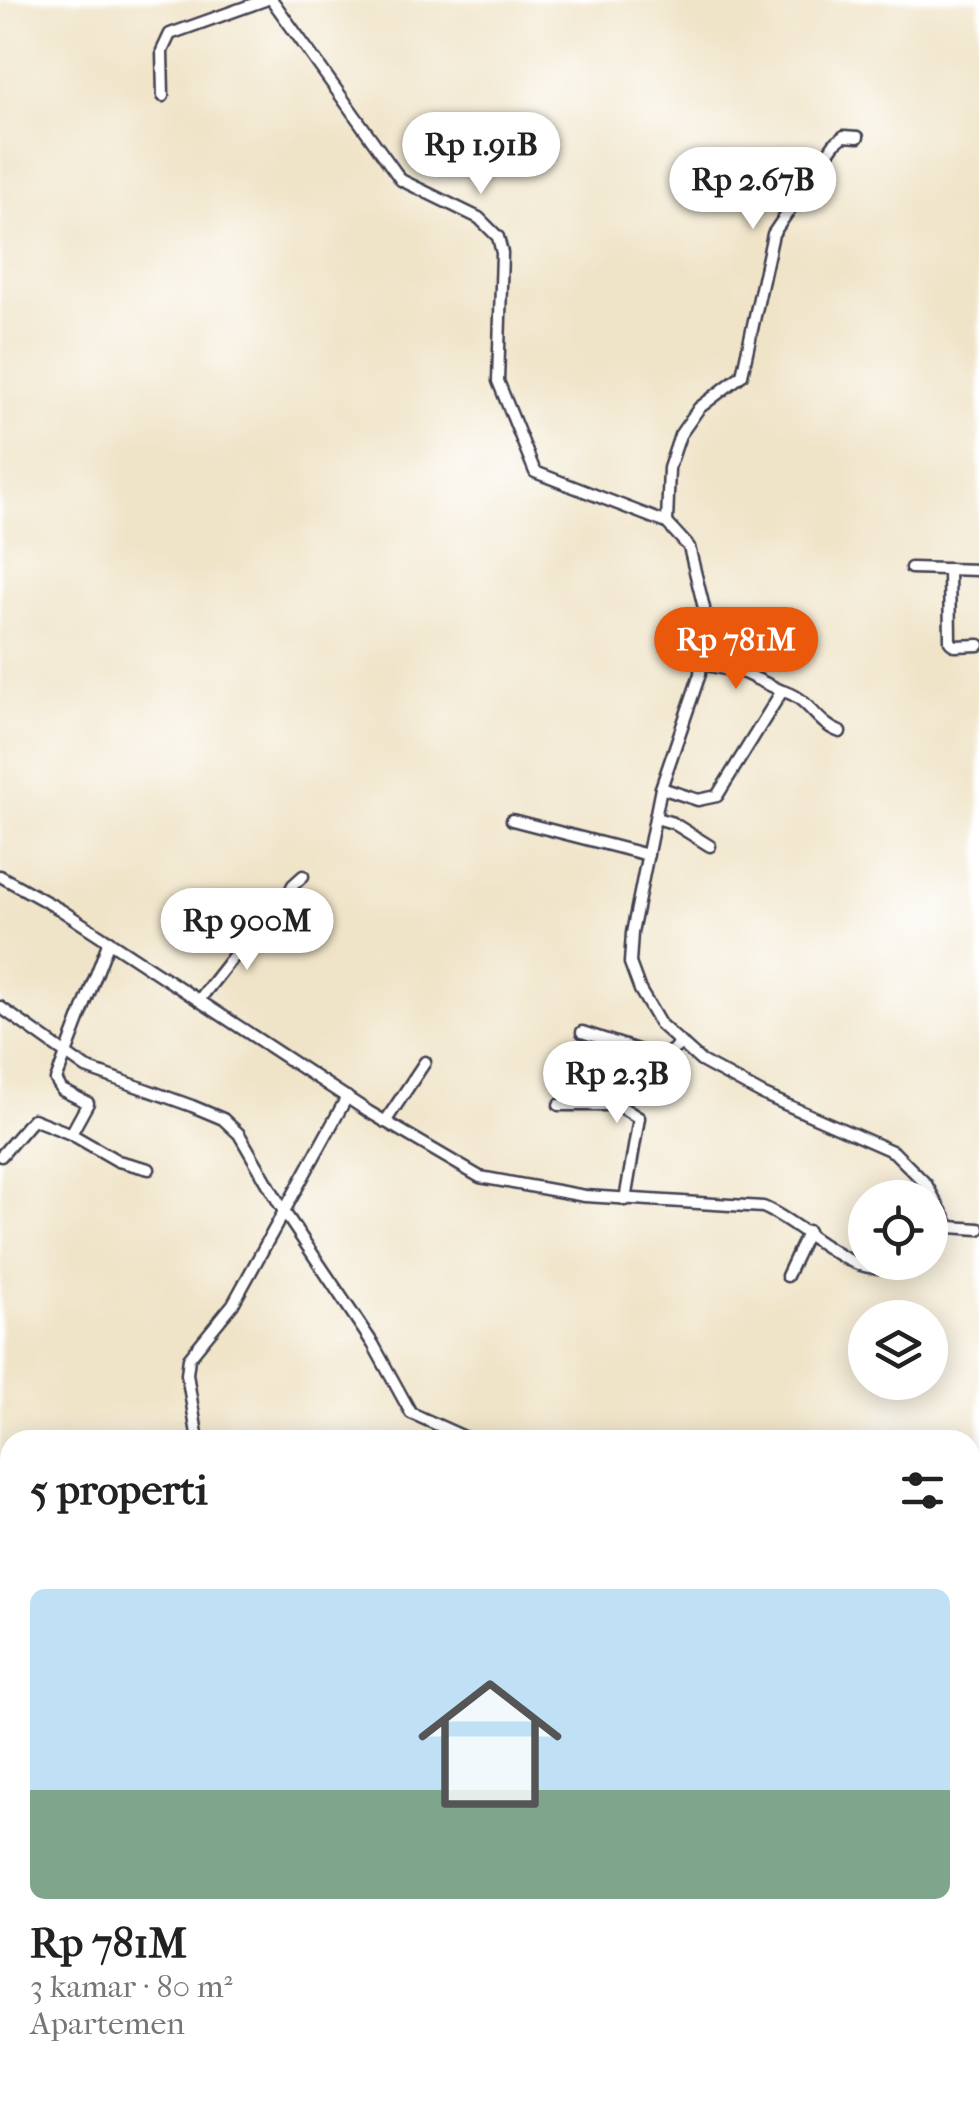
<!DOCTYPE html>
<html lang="id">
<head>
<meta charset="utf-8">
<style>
  body { margin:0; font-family:"IM FELL French Canon",serif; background:#f2f2f2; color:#222; height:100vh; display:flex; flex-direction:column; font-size:38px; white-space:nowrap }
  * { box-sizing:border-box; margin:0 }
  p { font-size:32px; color:#767676 }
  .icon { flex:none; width:55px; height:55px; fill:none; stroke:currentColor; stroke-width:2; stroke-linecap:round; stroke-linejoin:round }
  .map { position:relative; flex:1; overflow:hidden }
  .details { position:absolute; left:0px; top:1430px; width:980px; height:672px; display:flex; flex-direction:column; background:#fff; border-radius:30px 30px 0 0; box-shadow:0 5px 25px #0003 }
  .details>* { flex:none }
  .fabs { position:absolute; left:848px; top:1180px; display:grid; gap:20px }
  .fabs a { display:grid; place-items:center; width:100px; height:100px; border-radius:50%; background:#fff; box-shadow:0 5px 25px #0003; font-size:50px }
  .price { position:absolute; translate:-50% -85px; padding:0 22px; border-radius:35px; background:#fff; color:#222; font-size:32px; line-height:65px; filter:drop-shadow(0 2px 5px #0008) }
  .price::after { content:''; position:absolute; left:50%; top:60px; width:30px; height:22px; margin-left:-15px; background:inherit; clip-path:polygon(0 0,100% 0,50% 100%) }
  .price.on { background:#ea580c; color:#fff }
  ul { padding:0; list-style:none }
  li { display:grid; align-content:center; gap:20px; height:530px; padding:0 30px }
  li+li { border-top:2px solid #e0e0e0 }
  li span { display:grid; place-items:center; height:310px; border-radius:15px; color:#555 }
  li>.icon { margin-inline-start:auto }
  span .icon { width:180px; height:180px; fill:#fffc; stroke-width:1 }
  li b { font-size:42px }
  h2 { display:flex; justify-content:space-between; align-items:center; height:120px; padding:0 30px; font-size:42px }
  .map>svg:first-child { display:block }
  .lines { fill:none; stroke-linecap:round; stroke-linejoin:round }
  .minor-casing { stroke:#413f50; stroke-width:15 }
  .minor { stroke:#fff; stroke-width:10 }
</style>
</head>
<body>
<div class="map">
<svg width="979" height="2101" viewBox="0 0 979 2101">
  <rect width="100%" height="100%" fill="#fff"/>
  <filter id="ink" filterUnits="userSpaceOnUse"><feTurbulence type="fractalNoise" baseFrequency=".01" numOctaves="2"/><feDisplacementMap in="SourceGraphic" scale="20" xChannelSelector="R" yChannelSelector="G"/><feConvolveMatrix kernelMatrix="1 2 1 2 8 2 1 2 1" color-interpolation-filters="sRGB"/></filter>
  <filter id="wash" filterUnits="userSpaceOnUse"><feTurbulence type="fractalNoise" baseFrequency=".0048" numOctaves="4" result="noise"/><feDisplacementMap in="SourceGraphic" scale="40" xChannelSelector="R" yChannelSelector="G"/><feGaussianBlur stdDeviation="2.25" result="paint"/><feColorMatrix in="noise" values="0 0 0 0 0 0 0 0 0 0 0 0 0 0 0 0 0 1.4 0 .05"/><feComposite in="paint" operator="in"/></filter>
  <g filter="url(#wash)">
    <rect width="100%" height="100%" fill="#f0e4c8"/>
  </g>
  <g filter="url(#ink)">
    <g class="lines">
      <g class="minor-casing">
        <g id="minor">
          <polyline points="272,0 401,180 479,218 498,237 502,253 498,381 535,472 667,523 689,547 704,608 700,674 661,788 632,933 630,963 640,990 660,1024 701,1061 762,1094 894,1152 926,1184 950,1227"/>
          <polyline points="163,96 162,51 170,34 265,0"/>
          <polyline points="667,523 669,468 680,435 699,408 742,375 773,234 834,144 844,136 858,137"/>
          <polyline points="911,568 979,570"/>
          <polyline points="949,569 950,642 955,646 979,645"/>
          <polyline points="701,664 744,673 782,691"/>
          <path d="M 661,788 L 698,800 L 717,796 L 782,691 C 808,696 816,724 840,732"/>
          <polyline points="656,818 673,823 710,846"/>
          <polyline points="512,820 648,855"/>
          <path d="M 0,876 L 61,910 L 369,1112 L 480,1177 L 585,1196 L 763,1207 C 804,1223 858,1288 900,1262"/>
          <polyline points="109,941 56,1080 62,1090 88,1103 71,1134 118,1161 149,1169"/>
          <polyline points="199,1000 261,921 280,911 293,885 303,876"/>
          <polyline points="0,1007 86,1068 192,1106 223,1119 239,1134 283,1210 373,1344 411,1413 471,1440"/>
          <polyline points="582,1032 662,1058 682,1043"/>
          <polyline points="559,1105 618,1105 639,1118 625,1200"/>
          <polyline points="385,1122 425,1062"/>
          <polyline points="1,1156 33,1119 71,1134"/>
          <polyline points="930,1234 950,1227 979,1229"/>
          <polyline points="787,1276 808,1231"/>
          <polyline points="198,1440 187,1374 189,1358 233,1304 347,1097"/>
          <polyline points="970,1590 979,1583"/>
          <polyline points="0,1830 10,1835"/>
          <polyline points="970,1848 979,1833"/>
          <polyline points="970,1929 970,1938"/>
          <polyline points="970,2089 979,2087"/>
          <polyline points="204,2092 216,2101"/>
          <polyline points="954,2092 958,2101"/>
          <polyline points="311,2101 315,2092"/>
        </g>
      </g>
      <use href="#minor" class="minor"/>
    </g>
  </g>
</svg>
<div class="fabs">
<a><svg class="icon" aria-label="locate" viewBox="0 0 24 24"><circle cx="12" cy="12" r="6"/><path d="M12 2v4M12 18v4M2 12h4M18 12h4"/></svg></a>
<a><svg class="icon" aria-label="layers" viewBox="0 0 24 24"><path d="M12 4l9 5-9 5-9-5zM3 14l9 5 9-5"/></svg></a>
</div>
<b class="price" style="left:481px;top:197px">Rp 1.91B</b>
<b class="price" style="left:753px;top:232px">Rp 2.67B</b>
<b class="price on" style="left:736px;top:692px">Rp 781M</b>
<b class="price" style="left:247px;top:973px">Rp 900M</b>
<b class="price" style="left:617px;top:1126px">Rp 2.3B</b>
<section class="details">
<h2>5 properti<svg class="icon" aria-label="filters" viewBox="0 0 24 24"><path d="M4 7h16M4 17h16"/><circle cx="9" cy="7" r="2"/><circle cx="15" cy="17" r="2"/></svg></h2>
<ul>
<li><span style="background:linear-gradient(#bfe0f5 65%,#7fa58c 0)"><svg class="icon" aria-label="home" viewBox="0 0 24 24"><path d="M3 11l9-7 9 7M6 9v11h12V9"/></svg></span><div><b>Rp 781M</b><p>3 kamar · 80 m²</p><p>Apartemen</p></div></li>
</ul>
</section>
</div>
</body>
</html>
